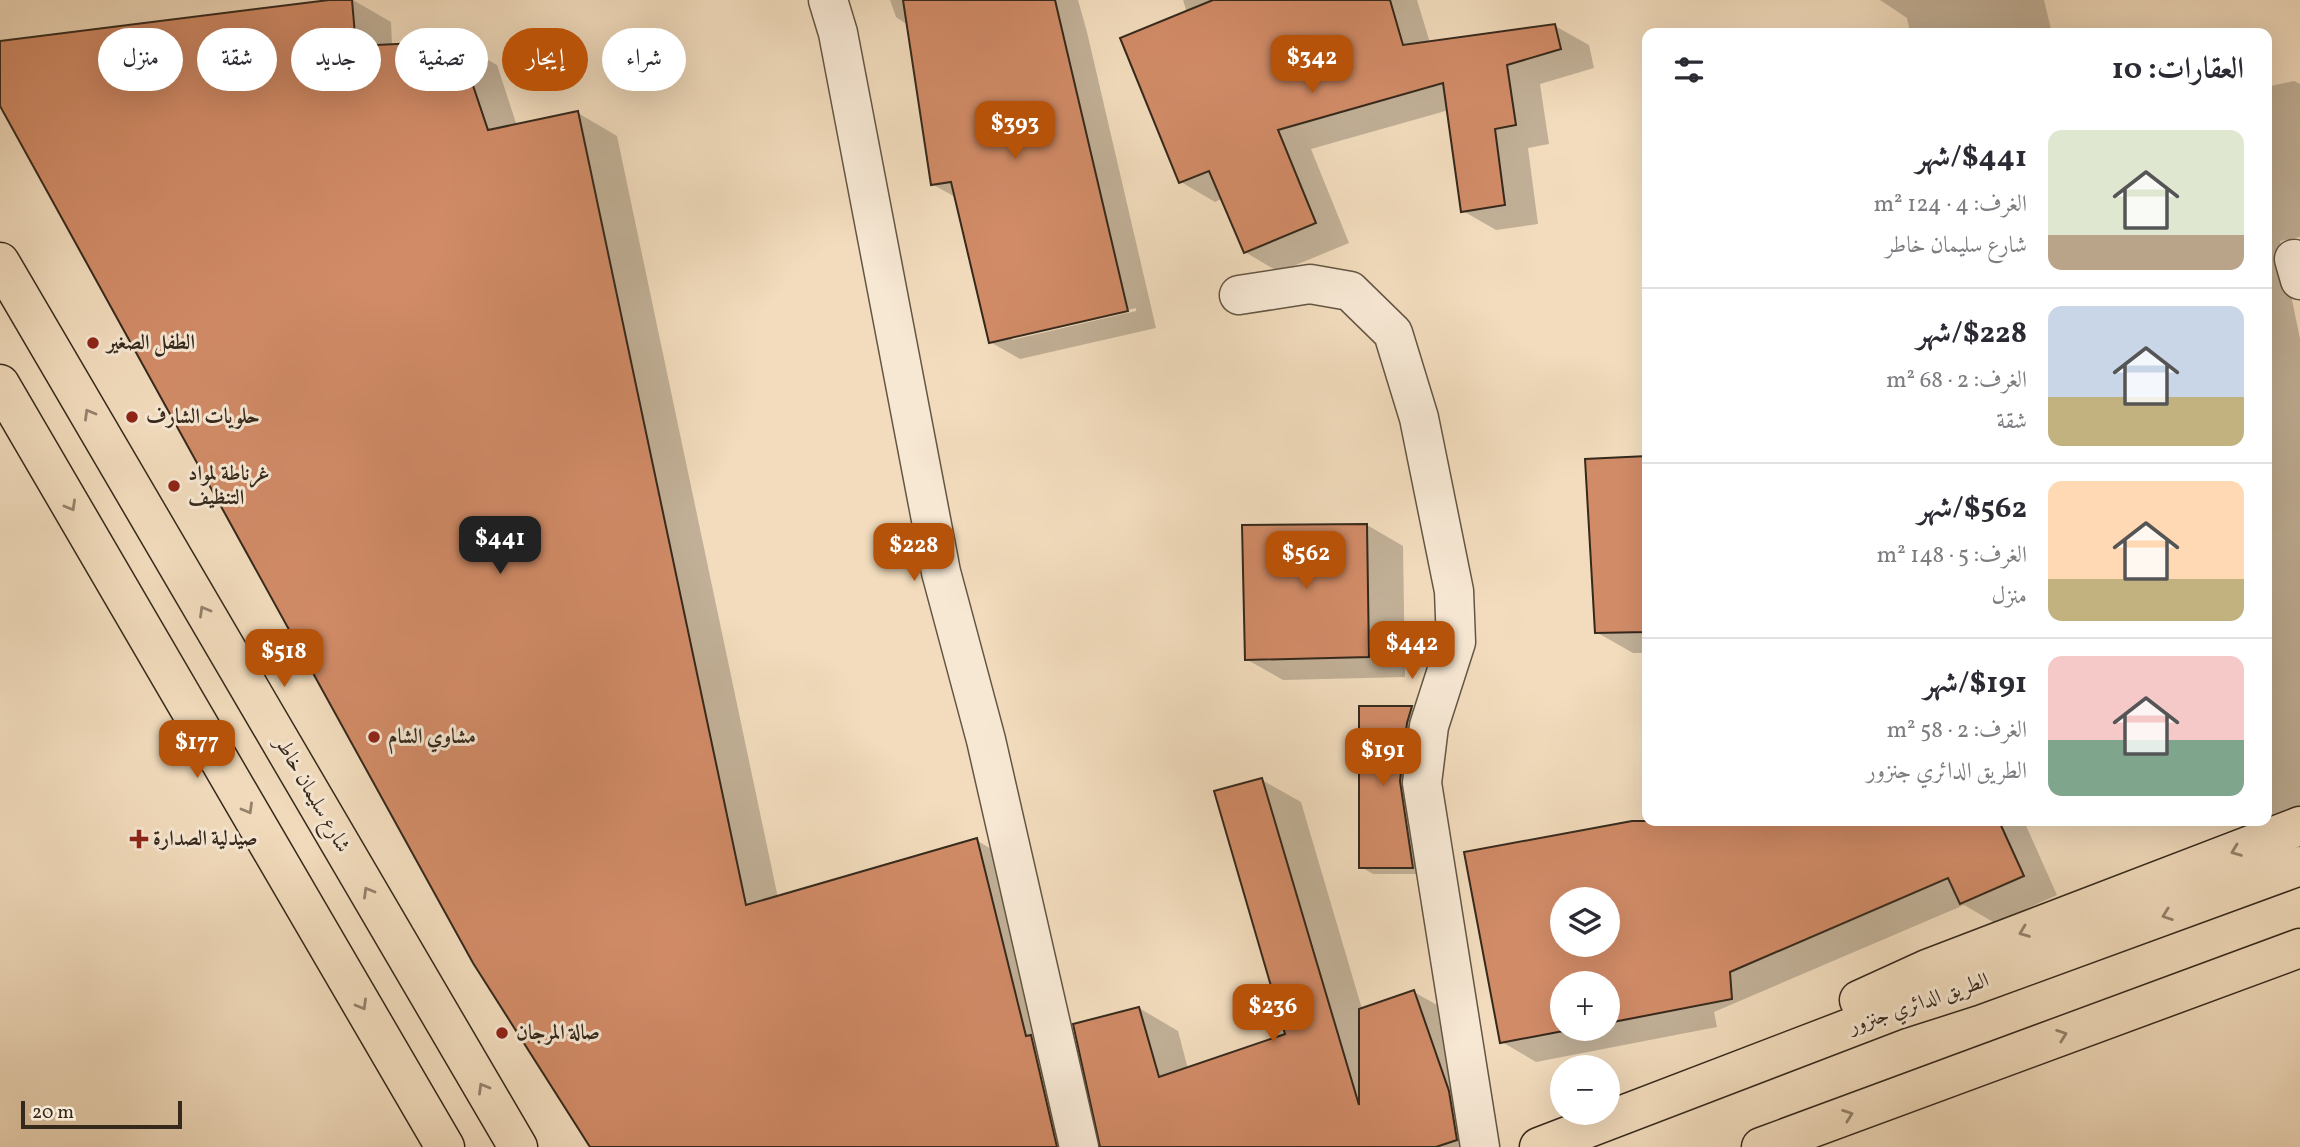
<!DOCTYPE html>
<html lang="ar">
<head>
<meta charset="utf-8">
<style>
  body { margin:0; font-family:Vollkorn,Amiri,serif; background:#f7f7f7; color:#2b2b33; direction:rtl; height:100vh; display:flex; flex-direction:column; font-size:26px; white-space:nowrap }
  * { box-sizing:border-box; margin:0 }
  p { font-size:23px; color:#7c7c81 }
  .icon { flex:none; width:38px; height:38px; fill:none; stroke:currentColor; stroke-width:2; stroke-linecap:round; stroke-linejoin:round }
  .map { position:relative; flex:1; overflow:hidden; direction:ltr }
  .panel { position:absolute; left:1642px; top:28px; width:630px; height:798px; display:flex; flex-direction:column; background:#fff; border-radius:14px; box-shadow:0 7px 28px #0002; direction:rtl }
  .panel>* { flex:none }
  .guide { position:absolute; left:21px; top:28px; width:665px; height:63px; direction:rtl; display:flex; gap:14px }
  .fabs { position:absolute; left:1550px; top:887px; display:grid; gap:14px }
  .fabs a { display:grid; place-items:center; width:70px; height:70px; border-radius:50%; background:#fff; box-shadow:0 7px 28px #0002; font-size:35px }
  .scale { position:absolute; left:21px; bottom:18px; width:161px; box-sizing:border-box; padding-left:7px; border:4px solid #35291c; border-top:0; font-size:19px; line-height:24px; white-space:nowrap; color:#35291c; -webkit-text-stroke:5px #f7e8d4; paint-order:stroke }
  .price { position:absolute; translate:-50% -60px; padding:0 16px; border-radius:14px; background:#b45309; color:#fff; font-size:23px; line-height:46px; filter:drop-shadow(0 2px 4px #0008) }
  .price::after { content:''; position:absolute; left:50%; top:42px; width:21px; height:16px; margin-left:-10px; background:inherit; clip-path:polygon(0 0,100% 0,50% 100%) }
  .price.current { background:#222; color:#fff }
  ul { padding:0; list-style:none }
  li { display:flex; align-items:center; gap:21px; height:175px; padding:0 28px }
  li+li { border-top:2px solid #e1e1e2 }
  li span { display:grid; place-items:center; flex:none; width:196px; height:140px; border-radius:14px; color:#555 }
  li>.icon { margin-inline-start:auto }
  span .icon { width:84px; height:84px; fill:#fffc; stroke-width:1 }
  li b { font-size:30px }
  h2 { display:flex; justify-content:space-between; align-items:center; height:84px; padding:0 28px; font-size:30px }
  .chip { padding:0 24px; border-radius:32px; background:#fff; box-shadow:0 7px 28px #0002; font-size:24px; line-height:63px }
  .chip.current { background:#b45309; color:#fff }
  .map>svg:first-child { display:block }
  .shadow { fill:#0003; fill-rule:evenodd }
  .building { fill:#d18b67; stroke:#35291c; stroke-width:2; fill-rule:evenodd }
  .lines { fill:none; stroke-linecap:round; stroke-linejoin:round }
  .minor-casing { stroke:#645644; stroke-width:41 }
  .major-casing { stroke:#35291c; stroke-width:41 }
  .minor { stroke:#f7e8d4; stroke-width:38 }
  .major { stroke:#f2dcbd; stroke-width:38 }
  .oneway { stroke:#94826c }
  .poi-dot { fill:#8f2418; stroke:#f7e8d4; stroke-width:2.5 }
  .labels { text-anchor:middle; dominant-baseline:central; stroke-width:6; stroke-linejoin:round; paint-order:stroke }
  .poi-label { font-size:21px; font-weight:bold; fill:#35291c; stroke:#f7e8d4; text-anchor:start }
  .street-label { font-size:21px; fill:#35291c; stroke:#f7e8d4 }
</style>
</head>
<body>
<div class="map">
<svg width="2300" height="1147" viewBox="0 0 2300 1147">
  <rect width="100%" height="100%" fill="#f2dcbd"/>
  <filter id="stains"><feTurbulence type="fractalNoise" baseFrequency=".00286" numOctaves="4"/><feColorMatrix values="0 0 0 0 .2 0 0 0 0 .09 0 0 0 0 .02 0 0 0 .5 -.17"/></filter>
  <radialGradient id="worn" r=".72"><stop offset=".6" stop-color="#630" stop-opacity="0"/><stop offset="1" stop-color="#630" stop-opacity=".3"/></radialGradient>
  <g class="shadow">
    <polygon points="345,0 353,0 391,22 392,46 457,43 497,65 517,126 578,113 617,136 778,898 976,840 1015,863 1090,1147 592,1147 0,102 0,43"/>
    <path d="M 890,0 L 1078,0 L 1087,32 L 1156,328 L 1020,359 L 990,342 L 957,198 L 932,184 L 908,25 L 896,17 ZM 1136,308 L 1136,311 L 1012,340 L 1012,336 Z"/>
    <polygon points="1183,0 1417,0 1430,43 1555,26 1589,45 1594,68 1540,84 1549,144 1528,148 1538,224 1496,230 1463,211 1449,110 1311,149 1349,243 1279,272 1245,252 1223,198 1215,202 1181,182 1187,13"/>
    <polygon points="1880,0 2044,0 2052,33 1910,33 1907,18"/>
    <polygon points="2294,81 2300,84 2300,237 2280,241 2300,339 2300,816 2253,833 2231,821 2266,821 2266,87"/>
    <polygon points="1647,458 1647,653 1633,653 1596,632"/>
    <polygon points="1367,525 1403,546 1405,677 1283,680 1246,659"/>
    <polygon points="1361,708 1412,708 1425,715 1425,874 1373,874 1361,867"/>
    <polygon points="1262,780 1301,802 1362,1009 1414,992 1453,1014 1493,1147 1102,1147 1139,1008 1178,1031 1188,1069 1287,1035"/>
    <path d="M 1647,820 L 1672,834 L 1704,821 L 2024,821 L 2057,895 L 1995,923 L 1964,905 L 1714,1012 L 1717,1027 L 1536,1062 L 1502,1042 L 1466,853 ZM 1563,900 L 1608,900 L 1608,945 L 1563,945 ZM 1563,984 L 1608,984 L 1608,1029 L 1563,1029 Z"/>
  </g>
  <g class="building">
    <polygon points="329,0 352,0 356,46 458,41 488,130 578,111 746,905 977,838 1026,1036 1031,1035 1057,1147 590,1147 473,963 0,106 0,41"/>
    <polygon points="903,0 1055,0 1128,311 989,343 951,182 931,185"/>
    <polygon points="1213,0 1390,0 1403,45 1555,24 1561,49 1507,65 1516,125 1495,129 1505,205 1461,212 1443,83 1278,130 1316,223 1244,253 1209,171 1179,183 1120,38"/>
    <polygon points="1647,456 1647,632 1595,633 1585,459"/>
    <polygon points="1367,524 1369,657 1245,660 1242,525"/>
    <polygon points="1359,706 1412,706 1407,723 1400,781 1413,868 1359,868"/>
    <polygon points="1262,778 1359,1105 1359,1009 1414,990 1449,1091 1457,1140 1436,1147 1100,1147 1073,1024 1139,1007 1159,1077 1285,1034 1214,791"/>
    <path d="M 1632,821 L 1999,821 L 2024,876 L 1960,904 L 1948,878 L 1730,972 L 1732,999 L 1608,1023 L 1608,984 L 1563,984 L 1563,1029 L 1574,1029 L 1500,1043 L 1464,852 ZM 1563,900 L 1608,900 L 1608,945 L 1563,945 Z"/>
  </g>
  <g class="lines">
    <g class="minor-casing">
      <g id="minor">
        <polyline points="828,0 838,33 941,572 986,740 1079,1147"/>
        <polyline points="2294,259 2300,280"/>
        <polyline points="1239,295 1310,284 1350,291 1393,333 1419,418 1454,591 1456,642 1429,726 1422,783 1480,1147"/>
      </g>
    </g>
    <g class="major-casing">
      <g id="major">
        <polyline points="0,262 518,1147"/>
        <polyline points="0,384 445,1147"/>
        <polyline points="1859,1000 1927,969 2300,826"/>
        <polyline points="1539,1147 1894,1011 1969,987 2300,866"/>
        <polyline points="1761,1147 2300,948"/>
      </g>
    </g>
    <use href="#minor" class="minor"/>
    <use href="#major" class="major"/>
  </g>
  <defs><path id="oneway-chevron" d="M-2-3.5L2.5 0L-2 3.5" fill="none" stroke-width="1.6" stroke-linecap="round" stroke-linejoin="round" transform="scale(1.75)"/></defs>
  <g class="oneway">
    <use href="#oneway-chevron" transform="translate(89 414) rotate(-120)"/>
    <use href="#oneway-chevron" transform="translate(71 506) rotate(60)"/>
    <use href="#oneway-chevron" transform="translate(204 611) rotate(-120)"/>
    <use href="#oneway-chevron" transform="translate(248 809) rotate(60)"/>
    <use href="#oneway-chevron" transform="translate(2236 851) rotate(159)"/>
    <use href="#oneway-chevron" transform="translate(368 892) rotate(-120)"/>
    <use href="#oneway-chevron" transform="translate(2167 915) rotate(160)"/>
    <use href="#oneway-chevron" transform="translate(2024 932) rotate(159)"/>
    <use href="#oneway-chevron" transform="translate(362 1005) rotate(60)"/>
    <use href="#oneway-chevron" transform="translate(2062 1035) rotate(-20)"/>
    <use href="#oneway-chevron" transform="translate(483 1088) rotate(-120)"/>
    <use href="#oneway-chevron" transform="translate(1848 1115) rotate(-20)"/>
  </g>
  <g class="poi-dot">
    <circle cx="93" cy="343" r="7"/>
    <circle cx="132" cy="417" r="7"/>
    <circle cx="174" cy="486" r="7"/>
    <circle cx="374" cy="737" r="7"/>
    <path d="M135.5 828.5h7v7h7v7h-7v7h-7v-7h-7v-7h7z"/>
    <circle cx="502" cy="1033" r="7"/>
  </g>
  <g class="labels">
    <g class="poi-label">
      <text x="107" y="343">الطفل الصغير</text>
      <text x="146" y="417">حلويات الشارف</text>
      <text x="188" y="474">غرناطة لمواد<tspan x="188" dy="24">التنظيف</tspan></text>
      <text x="388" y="737">مشاوي الشام</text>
      <text x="153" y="839">صيدلية الصدارة</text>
      <text x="516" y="1033">صالة المرجان</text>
    </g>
    <g class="street-label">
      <text transform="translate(312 795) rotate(60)">شارع سليمان خاطر</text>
      <text transform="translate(1919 1004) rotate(-19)">الطريق الدائري جنزور</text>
    </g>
  </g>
  <rect width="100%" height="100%" filter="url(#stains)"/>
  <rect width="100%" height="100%" fill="url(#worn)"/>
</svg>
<div class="fabs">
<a><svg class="icon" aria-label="layers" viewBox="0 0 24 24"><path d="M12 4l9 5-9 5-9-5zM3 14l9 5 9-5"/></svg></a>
<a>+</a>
<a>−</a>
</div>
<div class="scale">20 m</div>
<b class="price" style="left:1312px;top:95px">$342</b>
<b class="price" style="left:1015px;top:161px">$393</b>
<b class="price current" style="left:500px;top:576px">$441</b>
<b class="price" style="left:914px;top:583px">$228</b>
<b class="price" style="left:1306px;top:591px">$562</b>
<b class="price" style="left:1412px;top:681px">$442</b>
<b class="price" style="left:284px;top:689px">$518</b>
<b class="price" style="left:197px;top:780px">$177</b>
<b class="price" style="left:1383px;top:788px">$191</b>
<b class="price" style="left:1273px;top:1044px">$236</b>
<div class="guide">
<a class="chip">شراء</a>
<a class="chip current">إيجار</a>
<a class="chip">تصفية</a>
<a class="chip">جديد</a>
<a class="chip">شقة</a>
<a class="chip">منزل</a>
</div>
<section class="panel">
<h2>العقارات: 10<svg class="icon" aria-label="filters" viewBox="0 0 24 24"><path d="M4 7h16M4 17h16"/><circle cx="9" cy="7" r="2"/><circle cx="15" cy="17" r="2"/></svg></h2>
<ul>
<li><span style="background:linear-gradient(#dfe7d0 75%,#b9a48a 0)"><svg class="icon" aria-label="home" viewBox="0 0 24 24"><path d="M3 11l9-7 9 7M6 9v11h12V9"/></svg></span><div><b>$441/شهر</b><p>الغرف: 4 · 124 m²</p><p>شارع سليمان خاطر</p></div></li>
<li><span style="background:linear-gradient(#c9d6e8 65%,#c2b280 0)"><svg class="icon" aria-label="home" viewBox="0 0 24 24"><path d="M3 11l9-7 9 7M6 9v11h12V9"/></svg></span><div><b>$228/شهر</b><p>الغرف: 2 · 68 m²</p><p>شقة</p></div></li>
<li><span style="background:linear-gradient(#ffd9b3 70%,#c2b280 0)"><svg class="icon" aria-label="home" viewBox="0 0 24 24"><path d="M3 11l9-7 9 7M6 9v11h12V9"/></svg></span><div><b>$562/شهر</b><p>الغرف: 5 · 148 m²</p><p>منزل</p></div></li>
<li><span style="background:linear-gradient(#f6c9c9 60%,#7fa58c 0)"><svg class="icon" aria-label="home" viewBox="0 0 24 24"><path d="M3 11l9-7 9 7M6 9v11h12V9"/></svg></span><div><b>$191/شهر</b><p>الغرف: 2 · 58 m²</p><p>الطريق الدائري جنزور</p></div></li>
</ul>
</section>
</div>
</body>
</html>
